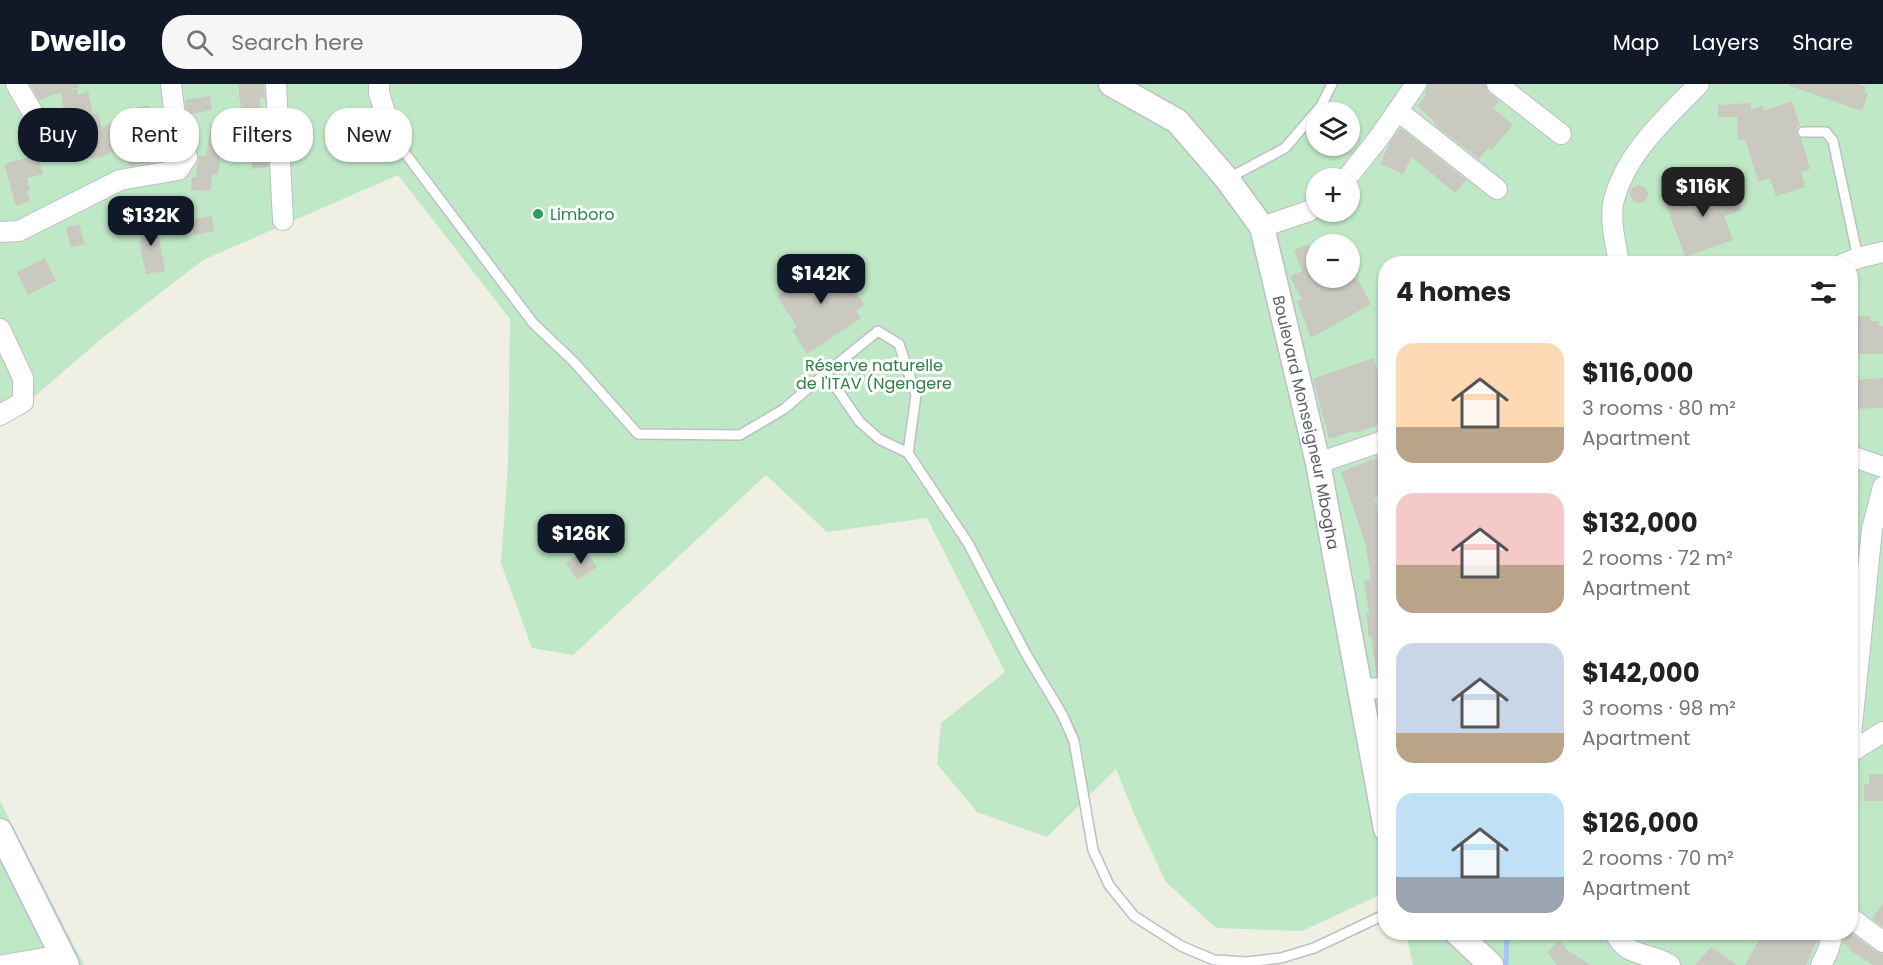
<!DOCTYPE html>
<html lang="en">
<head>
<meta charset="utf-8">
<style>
  body { margin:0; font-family:Poppins,sans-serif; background:#f6f6f6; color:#222; height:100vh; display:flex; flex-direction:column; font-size:22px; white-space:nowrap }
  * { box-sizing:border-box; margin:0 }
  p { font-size:20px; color:#767676 }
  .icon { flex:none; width:33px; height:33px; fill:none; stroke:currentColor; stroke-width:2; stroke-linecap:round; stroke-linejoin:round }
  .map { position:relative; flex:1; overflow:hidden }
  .side { position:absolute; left:1378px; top:172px; width:480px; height:684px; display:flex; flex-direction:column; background:#fff; border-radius:24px; box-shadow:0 2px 4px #0004 }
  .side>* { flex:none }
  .hud { position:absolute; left:18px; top:24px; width:570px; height:54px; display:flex; gap:12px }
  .tools { position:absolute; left:1306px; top:18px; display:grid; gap:12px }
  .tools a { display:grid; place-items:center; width:54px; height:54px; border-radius:50%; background:#fff; box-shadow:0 2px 4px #0004; font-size:30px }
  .price { position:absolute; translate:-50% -51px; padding:0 14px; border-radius:12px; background:#111827; color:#fff; font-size:20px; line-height:39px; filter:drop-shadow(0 2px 3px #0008) }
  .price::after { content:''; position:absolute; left:50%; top:36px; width:18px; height:14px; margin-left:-9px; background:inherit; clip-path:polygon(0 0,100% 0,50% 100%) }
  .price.selected { background:#222; color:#fff }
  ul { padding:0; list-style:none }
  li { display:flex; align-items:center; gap:18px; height:150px; padding:0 18px }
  li span { display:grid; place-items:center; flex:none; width:168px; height:120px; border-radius:18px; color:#555 }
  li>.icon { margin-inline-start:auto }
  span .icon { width:72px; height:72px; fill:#fffc; stroke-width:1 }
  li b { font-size:26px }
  h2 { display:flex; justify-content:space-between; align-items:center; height:72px; padding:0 18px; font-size:26px }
  .chip { padding:0 21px; border-radius:24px; background:#fff; box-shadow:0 2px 4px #0004; font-size:21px; line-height:54px }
  .chip.selected { background:#111827; color:#fff }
  header { display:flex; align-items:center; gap:36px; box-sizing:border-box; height:84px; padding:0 30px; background:#111827; color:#fff }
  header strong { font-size:28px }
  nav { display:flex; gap:33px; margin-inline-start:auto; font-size:21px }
  .search { width:420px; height:54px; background:#f6f6f6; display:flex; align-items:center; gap:15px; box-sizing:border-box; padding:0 21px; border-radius:24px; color:#767676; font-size:22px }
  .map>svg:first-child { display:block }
  .green { fill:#bfe8c6; fill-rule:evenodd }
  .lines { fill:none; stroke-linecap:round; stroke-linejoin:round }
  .stream { stroke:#a3c6ff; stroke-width:5 }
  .building { fill:#cac9c0 }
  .service-casing { stroke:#bdbfc5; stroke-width:12 }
  .minor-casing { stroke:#bdbfc5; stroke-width:22 }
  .tertiary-casing { stroke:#bdbfc5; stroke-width:27 }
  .service { stroke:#fff; stroke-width:9 }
  .minor { stroke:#fff; stroke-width:20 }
  .tertiary { stroke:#fff; stroke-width:24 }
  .leisure-dot { fill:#2e9e5b; stroke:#fff; stroke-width:2 }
  .labels { text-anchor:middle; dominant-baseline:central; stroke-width:6; stroke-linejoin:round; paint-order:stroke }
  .leisure-label { font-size:16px; fill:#27864d; stroke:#fff; text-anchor:start }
  .park-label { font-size:16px; fill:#2f8142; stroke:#fff }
  .street-label { font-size:16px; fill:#5b5e65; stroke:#fff }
</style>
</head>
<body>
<header>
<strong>Dwello</strong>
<div class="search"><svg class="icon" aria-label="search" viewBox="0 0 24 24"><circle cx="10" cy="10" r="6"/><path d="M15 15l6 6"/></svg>Search here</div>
<nav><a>Map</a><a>Layers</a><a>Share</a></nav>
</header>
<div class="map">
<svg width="1883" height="881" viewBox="0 0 1883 881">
  <rect width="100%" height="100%" fill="#efefe3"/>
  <g class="green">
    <path d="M 0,0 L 1883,0 L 1883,881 L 1413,881 L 1406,849 L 1851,849 L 1851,180 L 1386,180 L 1386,808 L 1302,847 L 1216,844 L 1166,798 L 1134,730 L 1116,685 L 1047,753 L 977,728 L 937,680 L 941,639 L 1005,588 L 927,434 L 827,448 L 766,391 L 573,571 L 532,564 L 501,479 L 508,381 L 510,235 L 398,91 L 203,176 L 106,251 L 0,342 ZM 1317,28 L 1350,28 L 1350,62 L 1317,62 ZM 1317,94 L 1350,94 L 1350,128 L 1317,128 ZM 1317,160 L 1350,160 L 1350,194 L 1317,194 Z"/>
    <polygon points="0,717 84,881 0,881"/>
  </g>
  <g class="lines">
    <polyline class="stream" points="1506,881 1507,849"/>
  </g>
  <g class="building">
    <polygon points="30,0 78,0 79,3 67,7 78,5 78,11 88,7 93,30 98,29 102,43 123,36 123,41 155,45 163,76 129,82 124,61 102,73 79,76 76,53 63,57 52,39 65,34 61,8 39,16"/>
    <polygon points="239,0 264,0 265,14 259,14 267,51 268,83 252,85 249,51 247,51 239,13"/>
    <polygon points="1428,0 1485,0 1489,9 1499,17 1493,24 1513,41 1491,67 1488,64 1479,75 1434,40 1435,38 1417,22 1427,10 1425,9"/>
    <polygon points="1790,0 1856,0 1866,3 1864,8 1868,9 1862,27 1790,2"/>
    <polygon points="210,12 212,26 187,31 185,16"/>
    <polygon points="1792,17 1800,41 1797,42 1797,51 1801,54 1810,85 1801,88 1805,103 1776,112 1770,94 1758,98 1745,55 1738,56 1737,33 1718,33 1718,21 1751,19 1751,25 1762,22 1764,27"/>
    <polygon points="149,21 153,36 140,38 135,24"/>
    <polygon points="211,40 214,40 220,76 218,91 212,90 211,107 191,106 192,93 196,93 199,71 206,72"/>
    <polygon points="1400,44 1466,96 1455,109 1412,73 1403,90 1380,80 1390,58"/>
    <polygon points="38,71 43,90 27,94 30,106 27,107 30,117 16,122 4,80"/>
    <polygon points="1713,99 1717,111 1734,105 1742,126 1724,132 1733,156 1685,173 1665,117"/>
    <circle cx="1639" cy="110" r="9"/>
    <polygon points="212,132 214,147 194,151 191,136"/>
    <polygon points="153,135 158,152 159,152 165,187 146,190 139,157 141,156 136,140"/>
    <polygon points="79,140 85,160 71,163 66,144"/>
    <polygon points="1309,160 1317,178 1317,194 1357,194 1371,220 1311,254 1297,217 1302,215 1290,193 1302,187 1294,166"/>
    <polygon points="45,174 56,197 28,211 17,188"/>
    <polygon points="831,174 865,221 856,227 861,234 807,270 792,246 797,243 777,212"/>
    <polygon points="1854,232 1870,232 1870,237 1878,237 1879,242 1883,242 1883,270 1851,270 1851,239 1854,239"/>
    <polygon points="1373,274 1386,310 1386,339 1354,349 1353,347 1329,355 1313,295"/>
    <polygon points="1883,294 1883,324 1851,325 1851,296"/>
    <polygon points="1386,370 1386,410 1374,414 1384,444 1383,445 1386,467 1386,483 1383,483 1386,507 1386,592 1377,592 1371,552 1368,552 1368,541 1366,530 1369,529 1364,497 1371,496 1365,458 1341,388"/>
    <polygon points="585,465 597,483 577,496 566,479"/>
    <polygon points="1869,690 1883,690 1883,717 1864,717 1864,700 1869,700"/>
    <polygon points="1883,819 1883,843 1872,835"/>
    <polygon points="1763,849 1820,849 1806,881 1745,881"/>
    <polygon points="1848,849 1851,849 1876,868 1883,870 1883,881 1873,881 1851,867 1851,864 1843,859"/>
    <polygon points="1560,857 1567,866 1591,881 1557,881 1547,868"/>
    <polygon points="1711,863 1737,881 1695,881"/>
  </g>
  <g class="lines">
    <g class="service-casing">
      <g id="service">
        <polyline points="389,42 402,65 533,239 574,278 638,350 740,351 784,325 826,289 859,337 879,355 908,369 968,459 1026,570 1062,630 1074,657 1093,766 1109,801 1134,832 1181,862 1214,876 1247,878 1281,874 1314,864 1386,830"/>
        <polyline points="1803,48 1826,48 1833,57 1858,174"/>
        <polyline points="1229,94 1285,64 1321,22 1332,0"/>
        <polyline points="826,289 878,247 899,260 916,311 908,369"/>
      </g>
    </g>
    <g class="minor-casing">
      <g id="minor">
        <polyline points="16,0 54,65"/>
        <polyline points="276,0 283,136"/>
        <polyline points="379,0 379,9 389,42"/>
        <polyline points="1497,0 1561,50"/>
        <polyline points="1398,27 1497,105"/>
        <polyline points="1347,94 1378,55 1416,0"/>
        <polyline points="1262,143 1309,127 1317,121"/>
        <polyline points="0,148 19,147 120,96 178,86 187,73 177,50 171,0"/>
        <path d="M 1619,180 C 1616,161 1609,135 1614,115 C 1627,68 1666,34 1699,0"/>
        <polyline points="1843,180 1858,174 1883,168"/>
        <polyline points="0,245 23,294 23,318 0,331"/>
        <polyline points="1851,372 1883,383"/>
        <polyline points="1318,379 1386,356"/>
        <polyline points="1359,605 1386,604"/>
        <polyline points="1851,651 1872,445 1883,403"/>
        <polyline points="1851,668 1883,648"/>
        <polyline points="1851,834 1883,858"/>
        <path d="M 1615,849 C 1626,874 1651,868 1670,881"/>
        <polyline points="4,881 62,871"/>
        <polyline points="1821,881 1828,867 1833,849"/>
      </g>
    </g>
    <g class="tertiary-casing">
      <g id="tertiary">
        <path id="s1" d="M 1111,0 L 1177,37 L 1227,95 L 1262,143 L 1318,379 L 1386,745"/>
        <polyline points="0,747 67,881"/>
        <polyline points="1457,849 1491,881"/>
      </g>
    </g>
    <use href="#service" class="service"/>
    <use href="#minor" class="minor"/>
    <use href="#tertiary" class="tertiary"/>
  </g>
  <circle class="leisure-dot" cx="538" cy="130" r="6"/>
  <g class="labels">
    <g class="leisure-label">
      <text x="550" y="130">Limboro</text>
    </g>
    <g class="park-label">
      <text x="874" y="281">Réserve naturelle<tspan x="874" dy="18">de l'ITAV (Ngengere</tspan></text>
    </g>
    <g class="street-label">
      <text stroke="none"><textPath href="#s1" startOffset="412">Boulevard Monseigneur Mbogha</textPath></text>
    </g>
  </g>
</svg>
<div class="tools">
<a><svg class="icon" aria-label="layers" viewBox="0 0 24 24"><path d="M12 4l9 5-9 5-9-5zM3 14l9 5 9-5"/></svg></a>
<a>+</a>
<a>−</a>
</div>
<b class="price selected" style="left:1703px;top:134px">$116K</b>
<b class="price" style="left:151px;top:163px">$132K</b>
<b class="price" style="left:821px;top:221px">$142K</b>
<b class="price" style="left:581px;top:481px">$126K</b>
<div class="hud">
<a class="chip selected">Buy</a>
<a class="chip">Rent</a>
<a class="chip">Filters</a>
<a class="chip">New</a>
</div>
<section class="side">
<h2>4 homes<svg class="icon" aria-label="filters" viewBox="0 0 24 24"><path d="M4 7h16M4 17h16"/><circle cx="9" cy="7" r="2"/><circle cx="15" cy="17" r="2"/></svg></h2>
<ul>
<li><span style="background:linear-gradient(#ffd9b3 70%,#b9a48a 0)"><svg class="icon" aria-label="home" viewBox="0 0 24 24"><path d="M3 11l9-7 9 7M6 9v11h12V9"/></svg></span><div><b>$116,000</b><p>3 rooms · 80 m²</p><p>Apartment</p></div></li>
<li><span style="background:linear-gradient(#f6c9c9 60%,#b9a48a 0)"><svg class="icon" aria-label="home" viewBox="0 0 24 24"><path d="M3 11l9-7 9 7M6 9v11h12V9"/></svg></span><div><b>$132,000</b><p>2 rooms · 72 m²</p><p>Apartment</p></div></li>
<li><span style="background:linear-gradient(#c9d6e8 75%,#b9a48a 0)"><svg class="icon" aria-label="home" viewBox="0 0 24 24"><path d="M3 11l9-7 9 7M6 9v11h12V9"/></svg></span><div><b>$142,000</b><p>3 rooms · 98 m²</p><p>Apartment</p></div></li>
<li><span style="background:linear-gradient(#bfe0f5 70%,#9aa5b1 0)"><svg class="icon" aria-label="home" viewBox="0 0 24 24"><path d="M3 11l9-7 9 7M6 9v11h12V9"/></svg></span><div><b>$126,000</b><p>2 rooms · 70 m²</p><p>Apartment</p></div></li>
</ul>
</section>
</div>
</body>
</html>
